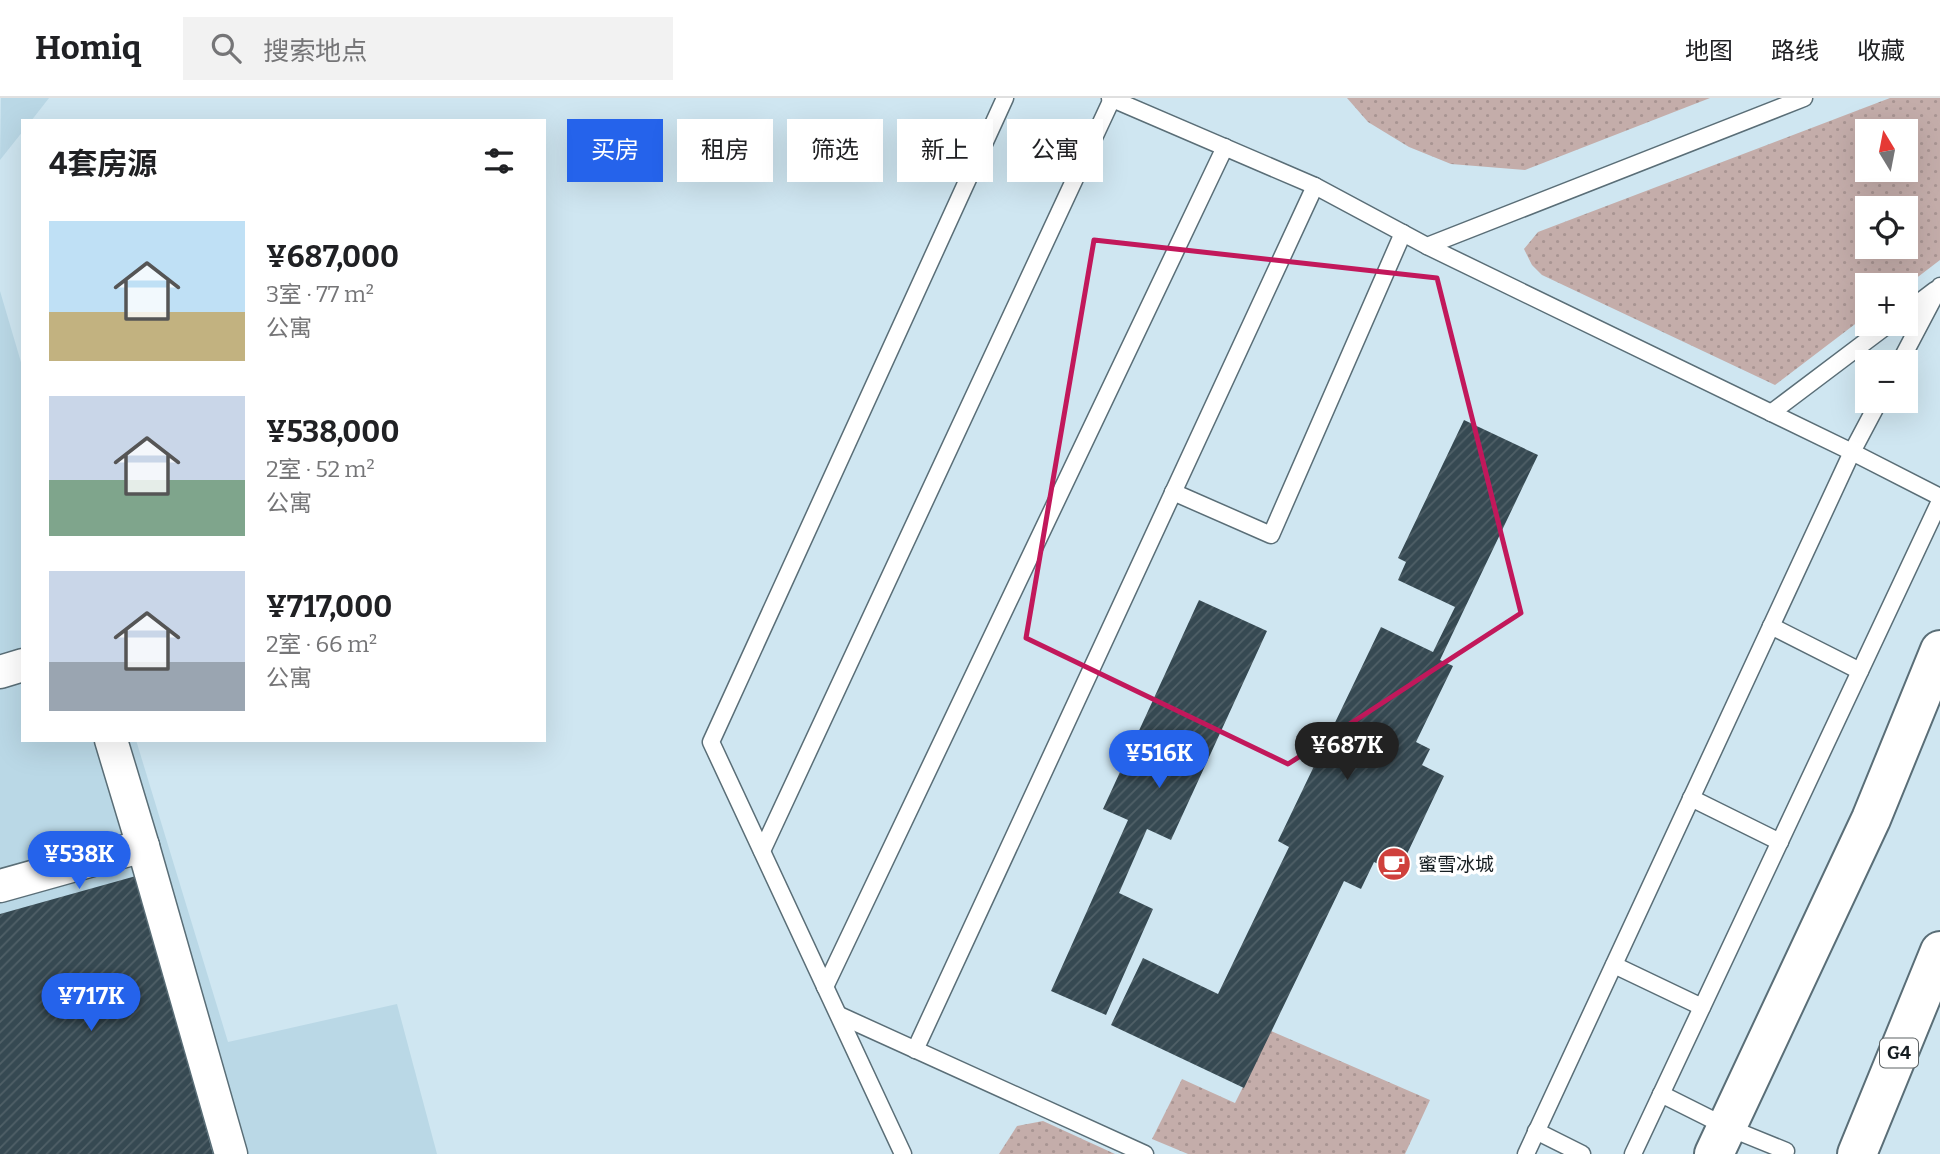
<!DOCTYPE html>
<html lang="zh">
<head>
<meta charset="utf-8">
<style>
  body { margin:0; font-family:Bitter,"Noto Sans SC",serif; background:#f2f2f2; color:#202124; height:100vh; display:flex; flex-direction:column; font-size:26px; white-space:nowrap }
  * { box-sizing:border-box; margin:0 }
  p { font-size:23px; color:#757577 }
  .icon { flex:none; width:38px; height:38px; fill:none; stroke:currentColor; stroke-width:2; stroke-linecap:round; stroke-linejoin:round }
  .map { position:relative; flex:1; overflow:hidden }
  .drawer { position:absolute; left:21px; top:21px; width:525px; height:623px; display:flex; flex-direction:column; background:#fff; border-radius:0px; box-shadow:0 7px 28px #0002 }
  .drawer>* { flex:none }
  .banner { position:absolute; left:567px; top:21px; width:665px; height:63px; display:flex; gap:14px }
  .needle { width:46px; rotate:350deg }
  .fabs { position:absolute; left:1855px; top:21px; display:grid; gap:14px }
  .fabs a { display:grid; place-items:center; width:63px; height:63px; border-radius:0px; background:#fff; box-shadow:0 7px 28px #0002; font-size:35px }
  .price { position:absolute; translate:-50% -60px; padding:0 16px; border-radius:24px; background:#2563eb; color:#fff; font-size:23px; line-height:46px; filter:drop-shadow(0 2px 4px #0008) }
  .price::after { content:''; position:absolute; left:50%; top:42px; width:21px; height:16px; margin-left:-10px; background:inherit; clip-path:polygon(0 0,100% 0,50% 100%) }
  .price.selected { background:#222; color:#fff }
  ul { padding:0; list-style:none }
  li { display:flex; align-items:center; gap:21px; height:175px; padding:0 28px }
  li span { display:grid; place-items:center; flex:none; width:196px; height:140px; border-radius:0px; color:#555 }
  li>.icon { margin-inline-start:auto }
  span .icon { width:84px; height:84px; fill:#fffc; stroke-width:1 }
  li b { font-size:30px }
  h2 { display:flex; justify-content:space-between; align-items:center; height:84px; padding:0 28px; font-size:30px }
  .pill { padding:0 24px; border-radius:0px; background:#fff; box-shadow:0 7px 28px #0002; font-size:24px; line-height:63px }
  .pill.selected { background:#2563eb; color:#fff }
  header { display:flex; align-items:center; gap:42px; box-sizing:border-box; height:98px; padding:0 35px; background:#fff; border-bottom:2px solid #e0e0e0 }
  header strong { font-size:33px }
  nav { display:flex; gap:38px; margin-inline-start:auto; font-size:24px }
  .search { width:490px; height:63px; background:#f2f2f2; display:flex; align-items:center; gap:18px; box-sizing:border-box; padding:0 24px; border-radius:0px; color:#757577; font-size:26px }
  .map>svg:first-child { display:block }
  .built { fill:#bad8e6 }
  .grass { fill:url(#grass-dots); fill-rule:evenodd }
  .building { fill:url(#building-hatch) }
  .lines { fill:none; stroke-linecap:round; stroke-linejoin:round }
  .lane-casing { stroke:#5a6e77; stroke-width:19 }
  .street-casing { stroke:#5a6e77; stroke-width:35 }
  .highway-casing { stroke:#5a6e77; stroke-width:42 }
  .lane { stroke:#fff; stroke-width:16 }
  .street { stroke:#fff; stroke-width:32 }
  .highway { stroke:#fff; stroke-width:38 }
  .marked { fill:none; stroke:#c2185b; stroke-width:5; stroke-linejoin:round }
  .labels { text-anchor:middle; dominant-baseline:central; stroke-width:7; stroke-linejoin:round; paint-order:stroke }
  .shield { fill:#fff; stroke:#5c6264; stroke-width:2 }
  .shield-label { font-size:18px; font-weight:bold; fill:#161e22 }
  .poi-label { font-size:19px; fill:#161e22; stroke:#fff; text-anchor:start }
</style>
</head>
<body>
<header>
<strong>Homiq</strong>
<div class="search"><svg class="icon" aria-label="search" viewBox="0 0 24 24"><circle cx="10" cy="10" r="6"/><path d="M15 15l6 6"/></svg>搜索地点</div>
<nav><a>地图</a><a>路线</a><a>收藏</a></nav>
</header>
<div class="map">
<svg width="1940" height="1056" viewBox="0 0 1940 1056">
  <defs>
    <pattern id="grass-dots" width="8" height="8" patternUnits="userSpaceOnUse" patternTransform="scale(1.75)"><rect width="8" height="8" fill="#c4adaa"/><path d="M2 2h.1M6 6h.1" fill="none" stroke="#a89492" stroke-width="1.8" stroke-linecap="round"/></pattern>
    <pattern id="building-hatch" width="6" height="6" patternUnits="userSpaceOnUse" patternTransform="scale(1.75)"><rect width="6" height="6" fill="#364952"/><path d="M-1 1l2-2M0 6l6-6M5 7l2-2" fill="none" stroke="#506067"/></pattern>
  </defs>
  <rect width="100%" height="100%" fill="#cfe6f1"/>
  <g class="built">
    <polygon points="1,0 49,0 31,23 23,23 23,33 0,62"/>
    <polygon points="0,193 23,271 23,642 136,642 228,944 397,906 437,1056 0,1056"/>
  </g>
  <g class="grass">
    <polygon points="1347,0 1710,0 1525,72 1451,66 1409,49 1368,24"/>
    <path d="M 1890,0 L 1940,0 L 1940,162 L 1906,188 L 1867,187 L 1867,217 L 1775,287 L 1542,177 L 1532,167 L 1524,151 L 1538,134 ZM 1867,33 L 1906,33 L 1906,72 L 1867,72 ZM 1867,110 L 1906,110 L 1906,149 L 1867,149 Z"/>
    <polygon points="1271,933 1430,1002 1405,1056 1188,1056 1152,1041 1182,981 1235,1005"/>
    <polygon points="1043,1023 1115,1056 999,1056 1017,1028"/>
  </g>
  <g class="building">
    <polygon points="1464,322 1538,357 1440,562 1453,568 1416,644 1430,651 1422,667 1444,678 1398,775 1374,764 1361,791 1344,783 1244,990 1111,927 1143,860 1218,896 1289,749 1278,743 1381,529 1433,554 1455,509 1398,482 1406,464 1398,460"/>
    <polygon points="1199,502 1267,533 1171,742 1147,731 1119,795 1153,811 1106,917 1051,893 1128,722 1103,711"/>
    <polygon points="136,778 213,1056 0,1056 0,816"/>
  </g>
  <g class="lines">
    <g class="lane-casing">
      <g id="lane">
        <polyline points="1110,0 1315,88 1427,148 1804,0"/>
        <polyline points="1427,148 1852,354 1940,399"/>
        <polyline points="1906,214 1935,192"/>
        <polyline points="1900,264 1940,188"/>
        <polyline points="1771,315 1889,226"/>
        <polyline points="1173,394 1271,437 1403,135"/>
        <polyline points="1771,528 1860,573"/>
        <polyline points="1691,700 1780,744"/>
        <polyline points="762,753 1112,1"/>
        <polyline points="1614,867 1702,909"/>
        <polyline points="825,889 1225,49"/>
        <polyline points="839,917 1145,1056"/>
        <polyline points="915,952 1315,88"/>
        <polyline points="1661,996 1727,1029 1786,1053"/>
        <polyline points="1536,1033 1582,1056"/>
        <polyline points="903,1056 711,644 1005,0"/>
        <polyline points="1526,1056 1852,354 1879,303"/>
        <polyline points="1633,1056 1940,403"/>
      </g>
    </g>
    <g class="street-casing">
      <g id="street">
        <polyline points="0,574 23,567"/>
        <polyline points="111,642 143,748 231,1056"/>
        <polyline points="0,788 143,748"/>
      </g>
    </g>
    <g class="highway-casing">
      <g id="highway">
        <polyline points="1714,1056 1871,721 1940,552"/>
        <polyline points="1857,1056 1940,853"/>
      </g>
    </g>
    <use href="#lane" class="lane"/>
    <use href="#street" class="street"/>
    <use href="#highway" class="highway"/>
  </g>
  <path class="marked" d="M 1094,142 L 1437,180 L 1521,515 L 1288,666 L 1026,540 Z"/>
  <defs>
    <g id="cafe-disc" transform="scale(1.75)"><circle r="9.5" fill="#cf403c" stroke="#fff"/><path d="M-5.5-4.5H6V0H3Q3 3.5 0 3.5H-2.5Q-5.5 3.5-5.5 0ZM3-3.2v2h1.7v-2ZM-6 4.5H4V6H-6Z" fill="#fff"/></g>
  </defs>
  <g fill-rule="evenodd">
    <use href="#cafe-disc" x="1394" y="766"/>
  </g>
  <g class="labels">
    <rect class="shield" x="1880" y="940.5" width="38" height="29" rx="5"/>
    <g class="shield-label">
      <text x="1899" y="955">G4</text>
    </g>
    <g class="poi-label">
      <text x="1418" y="766">蜜雪冰城</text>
    </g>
  </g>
</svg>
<div class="fabs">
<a><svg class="needle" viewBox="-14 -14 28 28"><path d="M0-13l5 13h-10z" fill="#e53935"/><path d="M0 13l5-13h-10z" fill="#757577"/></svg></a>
<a><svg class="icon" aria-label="locate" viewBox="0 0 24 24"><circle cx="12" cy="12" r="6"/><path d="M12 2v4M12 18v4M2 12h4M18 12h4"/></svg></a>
<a>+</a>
<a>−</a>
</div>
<b class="price selected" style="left:1347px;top:684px">¥687K</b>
<b class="price" style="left:1159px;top:692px">¥516K</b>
<b class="price" style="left:79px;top:793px">¥538K</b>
<b class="price" style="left:91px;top:935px">¥717K</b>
<div class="banner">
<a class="pill selected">买房</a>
<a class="pill">租房</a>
<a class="pill">筛选</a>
<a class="pill">新上</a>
<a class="pill">公寓</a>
</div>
<section class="drawer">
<h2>4套房源<svg class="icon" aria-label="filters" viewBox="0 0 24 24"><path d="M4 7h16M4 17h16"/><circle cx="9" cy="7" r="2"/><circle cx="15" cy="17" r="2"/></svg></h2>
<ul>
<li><span style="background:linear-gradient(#bfe0f5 65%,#c2b280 0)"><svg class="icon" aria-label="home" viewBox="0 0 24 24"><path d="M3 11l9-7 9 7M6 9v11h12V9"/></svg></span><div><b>¥687,000</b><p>3室 · 77 m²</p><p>公寓</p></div></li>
<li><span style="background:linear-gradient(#c9d6e8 60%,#7fa58c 0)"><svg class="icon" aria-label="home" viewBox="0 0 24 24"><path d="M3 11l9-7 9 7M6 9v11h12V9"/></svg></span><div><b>¥538,000</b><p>2室 · 52 m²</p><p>公寓</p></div></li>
<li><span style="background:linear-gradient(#c9d6e8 65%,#9aa5b1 0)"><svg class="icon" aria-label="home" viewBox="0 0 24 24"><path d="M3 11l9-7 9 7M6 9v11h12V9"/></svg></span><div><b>¥717,000</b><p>2室 · 66 m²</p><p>公寓</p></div></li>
</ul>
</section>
</div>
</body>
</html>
